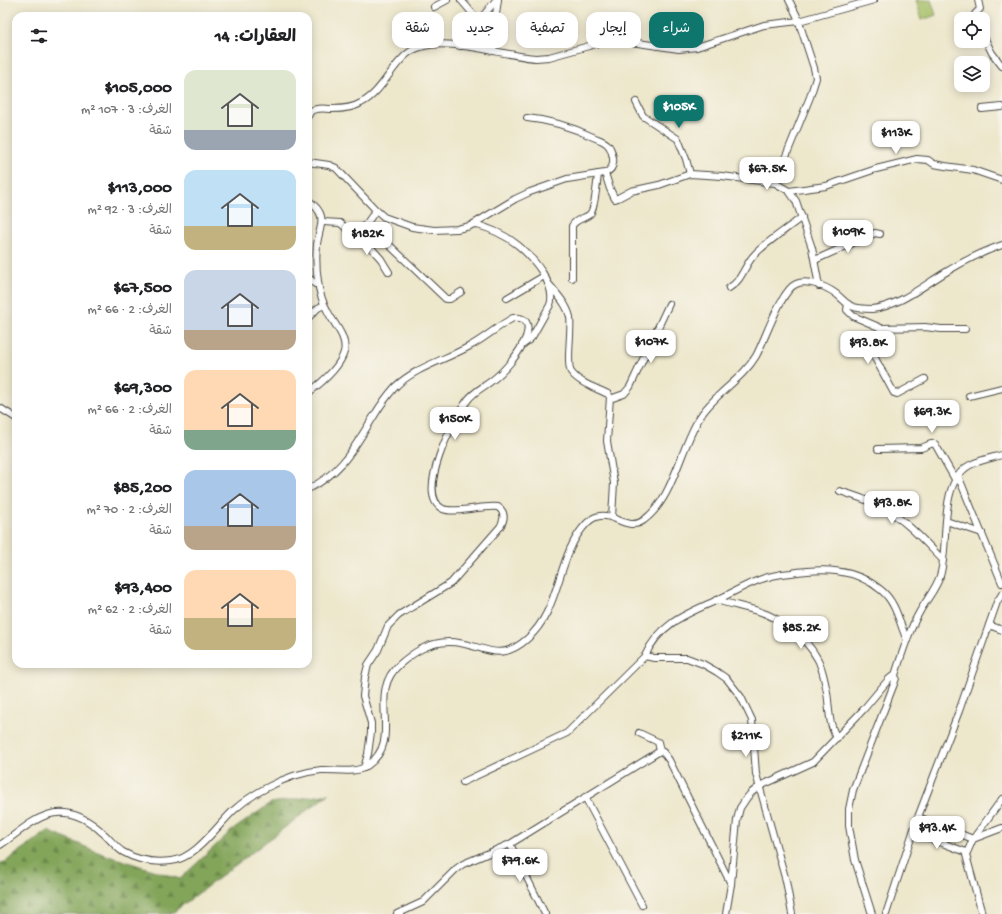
<!DOCTYPE html>
<html lang="ar">
<head>
<meta charset="utf-8">
<style>
  body { margin:0; font-family:"Gochi Hand","Playpen Sans Arabic",sans-serif; background:#f6f6f6; color:#202124; direction:rtl; height:100vh; display:flex; flex-direction:column; font-size:15px; white-space:nowrap }
  * { box-sizing:border-box; margin:0 }
  p { font-size:13px; color:#757577 }
  .icon { flex:none; width:22px; height:22px; fill:none; stroke:currentColor; stroke-width:2; stroke-linecap:round; stroke-linejoin:round }
  .map { position:relative; flex:1; overflow:hidden; direction:ltr }
  .side { position:absolute; left:12px; top:12px; width:300px; height:656px; display:flex; flex-direction:column; background:#fff; border-radius:12px; box-shadow:0 2px 10px #0003; direction:rtl }
  .side>* { flex:none }
  .banner { position:absolute; left:324px; top:12px; width:380px; height:36px; direction:rtl; display:flex; gap:8px }
  .tools { position:absolute; left:954px; top:12px; display:grid; gap:8px }
  .tools a { display:grid; place-items:center; width:36px; height:36px; border-radius:8px; background:#fff; box-shadow:0 2px 10px #0003; font-size:20px }
  .price { position:absolute; translate:-50% -34px; padding:0 9px; border-radius:8px; background:#fff; color:#222; font-size:13px; line-height:26px; filter:drop-shadow(0 1px 2px #0008) }
  .price::after { content:''; position:absolute; left:50%; top:24px; width:12px; height:9px; margin-left:-6px; background:inherit; clip-path:polygon(0 0,100% 0,50% 100%) }
  .price.on { background:#0f766e; color:#fff }
  ul { padding:0; list-style:none }
  li { display:flex; align-items:center; gap:12px; height:100px; padding:0 16px }
  li span { display:grid; place-items:center; flex:none; width:112px; height:80px; border-radius:12px; color:#555 }
  li>.icon { margin-inline-start:auto }
  span .icon { width:48px; height:48px; fill:#fffc; stroke-width:1 }
  li b { font-size:17px }
  h2 { display:flex; justify-content:space-between; align-items:center; height:48px; padding:0 16px; font-size:17px }
  .chip { padding:0 14px; border-radius:12px; background:#fff; box-shadow:0 2px 10px #0003; font-size:14px; line-height:36px }
  .chip.on { background:#0f766e; color:#fff }
  .map>svg:first-child { display:block }
  .grass { fill:#a4be64; stroke:#687448 }
  .forest { fill:url(#forest-firs); stroke:#576842 }
  .lines { fill:none; stroke-linecap:round; stroke-linejoin:round }
  .minor-casing { stroke:#484743; stroke-width:8 }
  .minor { stroke:#fff; stroke-width:6 }
</style>
</head>
<body>
<div class="map">
<svg width="1002" height="914" viewBox="0 0 1002 914">
  <defs>
    <pattern id="forest-firs" width="22" height="20" patternUnits="userSpaceOnUse"><rect width="22" height="20" fill="#83a55a"/><path d="M5 1l3.5 6h-7zM16 11l3.5 6h-7z" fill="#6b874b"/></pattern>
  </defs>
  <rect width="100%" height="100%" fill="#f7f3e8"/>
  <filter id="ink" filterUnits="userSpaceOnUse"><feTurbulence type="fractalNoise" baseFrequency=".025" numOctaves="2"/><feDisplacementMap in="SourceGraphic" scale="8" xChannelSelector="R" yChannelSelector="G"/><feConvolveMatrix kernelMatrix="1 2 1 2 8 2 1 2 1" color-interpolation-filters="sRGB"/></filter>
  <filter id="wash" filterUnits="userSpaceOnUse"><feTurbulence type="fractalNoise" baseFrequency=".012" numOctaves="4" result="noise"/><feDisplacementMap in="SourceGraphic" scale="16" xChannelSelector="R" yChannelSelector="G"/><feGaussianBlur stdDeviation="0.9" result="paint"/><feColorMatrix in="noise" values="0 0 0 0 0 0 0 0 0 0 0 0 0 0 0 0 0 1.4 0 .05"/><feComposite in="paint" operator="in"/></filter>
  <g filter="url(#wash)">
    <rect width="100%" height="100%" fill="#ede7cc"/>
    <polygon class="grass" points="916,0 931,0 936,15 922,20"/>
    <polygon class="forest" points="329,794 171,914 0,914 0,863 5,862 48,831 100,853 180,879 230,832 271,803"/>
  </g>
  <g filter="url(#ink)">
    <g class="lines">
      <g class="minor-casing">
        <g id="minor">
          <polyline points="461,0 479,21"/>
          <polyline points="434,7 447,0"/>
          <polyline points="975,19 975,14 980,9 978,0"/>
          <polyline points="983,35 992,53 1002,66"/>
          <polyline points="460,46 465,33 475,26 496,0"/>
          <polyline points="493,51 494,28 498,0"/>
          <polyline points="636,102 643,116 678,139 686,159 690,174"/>
          <polyline points="982,109 1002,107"/>
          <path d="M 308,116 L 311,111 C 318,107 324,109 332,109 C 342,109 353,108 361,103 C 381,93 390,68 407,54 C 435,31 502,56 536,58 L 549,57 L 607,41 L 624,41 L 679,49 L 697,47 L 764,25 L 799,21 L 874,0"/>
          <path d="M 308,162 L 329,165 L 336,168 L 376,210 L 384,217 L 412,227 L 434,230 L 457,229 L 470,226 L 515,199 L 530,192 L 567,179 L 605,173 C 612,170 614,165 613,158 C 612,153 611,147 607,144 C 603,140 597,139 593,137 C 572,127 549,120 527,118"/>
          <polyline points="605,173 610,189 615,199 618,198 631,191 659,185 690,174 722,176 775,183 810,97 816,78 814,68 797,16 789,0"/>
          <polyline points="775,183 789,191 796,201 812,248 819,286"/>
          <polyline points="789,191 826,186 876,169 917,159 928,160 934,164 945,166 973,170 1002,180"/>
          <path d="M 308,200 C 329,216 320,224 317,244 C 316,256 316,269 318,281 C 319,291 322,301 327,310 C 332,322 348,337 344,352 C 340,367 320,384 308,393"/>
          <polyline points="323,222 340,223 352,233 356,233 367,223 376,210"/>
          <polyline points="367,223 373,232 385,241 446,299 450,299 461,292"/>
          <path d="M 474,224 C 489,228 507,236 519,246 C 533,258 557,285 550,305 L 532,337 L 529,340 L 522,345"/>
          <polyline points="357,232 381,259 389,272"/>
          <polyline points="815,260 875,233 880,234"/>
          <polyline points="308,277 315,284 318,284"/>
          <path d="M 572,278 L 572,226 C 576,218 585,219 590,214 C 595,209 597,182 598,174"/>
          <path d="M 548,283 C 556,293 567,304 570,317 C 572,329 566,364 571,372 C 579,383 596,388 608,394 L 610,397 L 607,441 L 614,483 L 612,517"/>
          <path d="M 729,288 C 743,280 744,265 755,254 C 769,240 787,229 802,217"/>
          <polyline points="507,298 544,276"/>
          <polyline points="848,304 847,310 853,316 881,328 881,333 871,343 870,349 894,393 897,394 925,379"/>
          <polyline points="308,318 318,308 324,305"/>
          <polyline points="881,328 925,327 941,329 965,329"/>
          <polyline points="969,396 1002,388"/>
          <polyline points="610,399 624,394 630,387 669,304"/>
          <polyline points="0,408 16,418"/>
          <path d="M 878,449 L 921,448 C 926,447 931,442 935,444 L 956,481"/>
          <polyline points="959,478 1002,583"/>
          <path d="M 308,489 C 343,472 354,447 374,416 C 380,406 387,396 395,387 C 416,367 445,360 470,346 C 485,338 498,326 513,318 C 527,316 530,325 526,337 C 520,353 504,372 490,382 C 482,388 473,392 467,401 C 454,418 414,495 443,509 C 455,514 483,505 498,507 C 505,512 505,519 500,527 L 451,583 L 399,615 L 388,626 L 378,650 L 368,665 L 365,677 L 363,696 L 371,723 L 371,732 L 368,754 L 364,768"/>
          <path d="M 840,491 C 854,496 870,500 883,508 C 906,520 925,542 943,560"/>
          <polyline points="946,521 982,533"/>
          <path d="M 716,600 C 730,604 744,607 758,611 C 780,618 805,636 817,658 C 822,666 824,678 826,687 C 830,704 827,722 837,738"/>
          <polyline points="989,625 1002,630"/>
          <polyline points="645,656 654,658 687,658 703,664 717,672 727,679 741,697 752,720 756,774 786,881 792,914"/>
          <path d="M 895,675 C 902,654 908,632 919,613 C 926,600 936,589 940,576 C 950,544 937,483 970,465 C 980,460 991,458 1002,455"/>
          <polyline points="639,733 658,742 660,751"/>
          <path d="M 463,782 L 567,733 L 645,656 C 659,624 686,614 715,601 C 730,594 743,586 759,580 C 769,576 780,574 791,573 C 823,568 855,568 881,590 C 897,603 899,623 907,640"/>
          <polyline points="585,797 642,905"/>
          <polyline points="918,817 973,839 1002,828"/>
          <polyline points="913,832 966,852"/>
          <polyline points="510,844 545,914"/>
          <path d="M 0,845 C 16,835 29,821 47,815 C 68,808 88,819 103,833 C 110,839 115,847 123,852 C 137,860 155,863 171,861 C 195,859 216,827 234,810 C 244,801 256,793 268,787 C 285,778 302,772 321,770 C 336,769 355,775 368,765 C 405,739 365,694 400,664 C 414,652 429,642 449,642 C 481,642 497,666 527,639 C 562,609 556,555 587,523 C 608,502 625,535 644,520 C 674,498 680,448 700,417 C 714,394 742,380 756,356 C 765,340 781,290 796,284 C 807,279 825,286 835,293 C 841,297 845,303 851,306 C 858,309 865,309 872,309 C 899,306 923,286 946,272 C 964,261 982,252 1002,245"/>
          <polyline points="397,914 423,902 456,869 463,864 510,844 660,751 663,752 669,760 731,884"/>
          <polyline points="726,914 731,884 737,820 740,808 746,799 751,793 760,786 813,762 863,710 889,679 894,675 896,678 894,684 853,790 849,809 849,826 855,860 872,914"/>
          <polyline points="886,914 918,817 959,711 997,602 1002,594"/>
          <polyline points="982,914 966,855 973,839 1002,799"/>
        </g>
      </g>
      <use href="#minor" class="minor"/>
    </g>
  </g>
</svg>
<div class="tools">
<a><svg class="icon" aria-label="locate" viewBox="0 0 24 24"><circle cx="12" cy="12" r="6"/><path d="M12 2v4M12 18v4M2 12h4M18 12h4"/></svg></a>
<a><svg class="icon" aria-label="layers" viewBox="0 0 24 24"><path d="M12 4l9 5-9 5-9-5zM3 14l9 5 9-5"/></svg></a>
</div>
<b class="price on" style="left:679px;top:129px">$105K</b>
<b class="price" style="left:896px;top:155px">$113K</b>
<b class="price" style="left:767px;top:191px">$67.5K</b>
<b class="price" style="left:848px;top:254px">$109K</b>
<b class="price" style="left:367px;top:256px">$182K</b>
<b class="price" style="left:651px;top:364px">$107K</b>
<b class="price" style="left:868px;top:365px">$93.8K</b>
<b class="price" style="left:932px;top:434px">$69.3K</b>
<b class="price" style="left:455px;top:441px">$150K</b>
<b class="price" style="left:892px;top:525px">$93.8K</b>
<b class="price" style="left:801px;top:650px">$85.2K</b>
<b class="price" style="left:746px;top:758px">$211K</b>
<b class="price" style="left:937px;top:850px">$93.4K</b>
<b class="price" style="left:520px;top:883px">$79.6K</b>
<div class="banner">
<a class="chip on">شراء</a>
<a class="chip">إيجار</a>
<a class="chip">تصفية</a>
<a class="chip">جديد</a>
<a class="chip">شقة</a>
</div>
<section class="side">
<h2>العقارات: 14<svg class="icon" aria-label="filters" viewBox="0 0 24 24"><path d="M4 7h16M4 17h16"/><circle cx="9" cy="7" r="2"/><circle cx="15" cy="17" r="2"/></svg></h2>
<ul>
<li><span style="background:linear-gradient(#dfe7d0 75%,#9aa5b1 0)"><svg class="icon" aria-label="home" viewBox="0 0 24 24"><path d="M3 11l9-7 9 7M6 9v11h12V9"/></svg></span><div><b>$105,000</b><p>الغرف: 3 · 107 m²</p><p>شقة</p></div></li>
<li><span style="background:linear-gradient(#bfe0f5 70%,#c2b280 0)"><svg class="icon" aria-label="home" viewBox="0 0 24 24"><path d="M3 11l9-7 9 7M6 9v11h12V9"/></svg></span><div><b>$113,000</b><p>الغرف: 3 · 92 m²</p><p>شقة</p></div></li>
<li><span style="background:linear-gradient(#c9d6e8 75%,#b9a48a 0)"><svg class="icon" aria-label="home" viewBox="0 0 24 24"><path d="M3 11l9-7 9 7M6 9v11h12V9"/></svg></span><div><b>$67,500</b><p>الغرف: 2 · 66 m²</p><p>شقة</p></div></li>
<li><span style="background:linear-gradient(#ffd9b3 75%,#7fa58c 0)"><svg class="icon" aria-label="home" viewBox="0 0 24 24"><path d="M3 11l9-7 9 7M6 9v11h12V9"/></svg></span><div><b>$69,300</b><p>الغرف: 2 · 66 m²</p><p>شقة</p></div></li>
<li><span style="background:linear-gradient(#a9c7e8 70%,#b9a48a 0)"><svg class="icon" aria-label="home" viewBox="0 0 24 24"><path d="M3 11l9-7 9 7M6 9v11h12V9"/></svg></span><div><b>$85,200</b><p>الغرف: 2 · 70 m²</p><p>شقة</p></div></li>
<li><span style="background:linear-gradient(#ffd9b3 60%,#c2b280 0)"><svg class="icon" aria-label="home" viewBox="0 0 24 24"><path d="M3 11l9-7 9 7M6 9v11h12V9"/></svg></span><div><b>$93,400</b><p>الغرف: 2 · 62 m²</p><p>شقة</p></div></li>
</ul>
</section>
</div>
</body>
</html>
